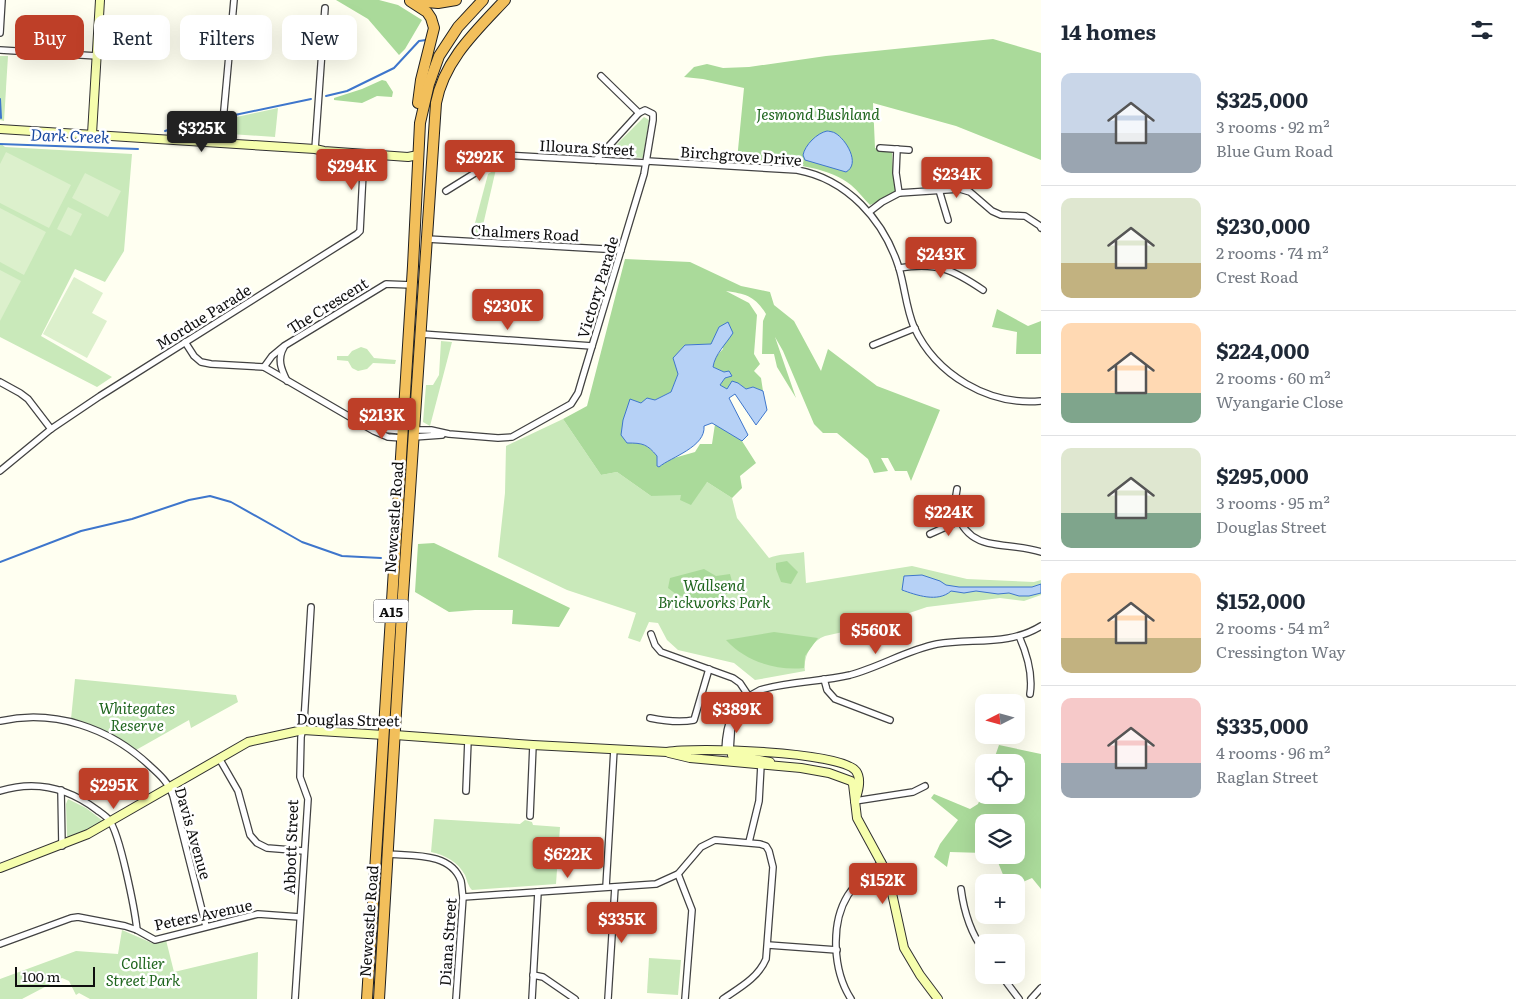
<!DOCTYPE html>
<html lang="en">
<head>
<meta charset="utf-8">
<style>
  body { margin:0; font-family:Literata,serif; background:#f6f6f7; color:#1f2937; height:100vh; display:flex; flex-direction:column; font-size:19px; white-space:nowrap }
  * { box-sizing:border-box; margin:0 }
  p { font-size:16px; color:#747a83 }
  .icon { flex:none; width:28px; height:28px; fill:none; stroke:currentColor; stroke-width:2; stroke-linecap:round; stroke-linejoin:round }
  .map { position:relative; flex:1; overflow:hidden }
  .side { display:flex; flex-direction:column; background:#fff; width:475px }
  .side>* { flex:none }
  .top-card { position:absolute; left:15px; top:15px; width:475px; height:45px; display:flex; gap:10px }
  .needle { width:32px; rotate:264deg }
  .tools { position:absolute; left:975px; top:694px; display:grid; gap:10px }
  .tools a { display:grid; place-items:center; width:50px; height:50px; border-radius:10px; background:#fff; box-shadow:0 5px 20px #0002; font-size:25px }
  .scale { position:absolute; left:15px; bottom:12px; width:80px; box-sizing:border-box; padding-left:5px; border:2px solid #0f0f0f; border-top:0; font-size:14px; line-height:18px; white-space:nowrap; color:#0f0f0f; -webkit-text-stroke:4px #fff; paint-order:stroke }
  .price { position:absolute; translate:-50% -42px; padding:0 11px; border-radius:5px; background:#be3f28; color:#fff; font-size:16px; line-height:32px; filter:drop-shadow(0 1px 2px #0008) }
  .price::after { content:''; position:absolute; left:50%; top:30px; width:15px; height:11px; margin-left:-8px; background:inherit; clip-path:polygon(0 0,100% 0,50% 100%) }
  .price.selected { background:#222; color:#fff }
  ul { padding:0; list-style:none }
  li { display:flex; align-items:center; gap:15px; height:125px; padding:0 20px }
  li+li { border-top:1px solid #e0e1e3 }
  li span { display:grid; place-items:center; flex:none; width:140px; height:100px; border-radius:10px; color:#555 }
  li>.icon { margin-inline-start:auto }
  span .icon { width:60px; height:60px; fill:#fffc; stroke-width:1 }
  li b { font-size:21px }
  h2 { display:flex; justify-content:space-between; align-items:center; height:60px; padding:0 20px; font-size:21px }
  .tag { padding:0 18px; border-radius:10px; background:#fff; box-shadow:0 5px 20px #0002; font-size:18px; line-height:45px }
  .tag.selected { background:#be3f28; color:#fff }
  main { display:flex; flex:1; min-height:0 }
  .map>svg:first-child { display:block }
  .green { fill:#c9e9ba }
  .forest { fill:#aada9a }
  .pitch { fill:#dcf0cc }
  .water { fill:#b6d1f6; stroke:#3e76cc }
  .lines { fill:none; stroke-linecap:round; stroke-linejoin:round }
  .stream { stroke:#3e76cc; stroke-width:2 }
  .street-casing { stroke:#424242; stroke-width:8 }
  .secondary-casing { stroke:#313131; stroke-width:10 }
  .highway-casing { stroke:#202020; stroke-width:12 }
  .street { stroke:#fff; stroke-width:5.5 }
  .secondary { stroke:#f6fead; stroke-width:8 }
  .highway { stroke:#f2bf5b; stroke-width:10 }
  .labels { text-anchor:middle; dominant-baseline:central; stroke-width:5; stroke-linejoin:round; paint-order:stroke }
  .shield { fill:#fff; stroke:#575757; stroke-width:1 }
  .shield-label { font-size:14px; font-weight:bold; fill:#0f0f0f }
  .park-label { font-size:15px; font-style:italic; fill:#20661f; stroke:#fff }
  .street-label { font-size:15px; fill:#0f0f0f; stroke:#fff }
  .water-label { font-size:16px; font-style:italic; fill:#1949a0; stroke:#fff }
</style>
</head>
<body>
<main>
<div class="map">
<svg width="1041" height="999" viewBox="0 0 1041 999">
  <rect width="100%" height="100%" fill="#fffff1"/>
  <g class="green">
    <polygon points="0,56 8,56 4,121 0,120"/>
    <polygon points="278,108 275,137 230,134 232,118"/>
    <polygon points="644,117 649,120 643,158 612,156 613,148"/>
    <polygon points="0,143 5,147 132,154 124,251 105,282 75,269 41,336 112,377 97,387 0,337"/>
    <polygon points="496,169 480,238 471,238 488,174"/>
    <polygon points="441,341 452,342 430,426 423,422 426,385 433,385 439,375"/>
    <polygon points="361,347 367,349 374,358 396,360 395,364 373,363 367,369 358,371 352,368 348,361 337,360 337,356 348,356 352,351"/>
    <path d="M 563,419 L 601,475 L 617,472 L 651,496 L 707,482 L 732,498 L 737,518 L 769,558 C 777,554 794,554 804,552 L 806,583 L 912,566 L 967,579 L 1034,582 L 1041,580 L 1041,595 L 1024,601 L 1000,598 L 927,607 L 874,625 L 825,636 C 811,641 803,657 805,671 L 755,680 L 734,663 L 678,650 L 667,640 L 658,623 L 649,622 L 640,642 L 628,638 L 636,613 L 567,590 L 498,557 L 505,493 L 506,446 Z"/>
    <polygon points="75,679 236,695 238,702 191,728 189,720 136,750 89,724 71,719"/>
    <polygon points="68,799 86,808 103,821 71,839 67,836 66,804"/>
    <path d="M 434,819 L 520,824 L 525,820 L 532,822 L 533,825 L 560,827 L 556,884 L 472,890 C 468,886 467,880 465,875 C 458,862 445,855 431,852 Z"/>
    <polygon points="122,930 152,943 166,940 174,972 258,952 257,999 90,999 79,993 76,995 69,981 62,978 22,999 0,999 0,979 76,951 118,954"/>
    <polygon points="649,958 681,960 678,995 647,993"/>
  </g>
  <g class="forest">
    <polygon points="336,0 379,0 398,5 422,20 405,49 399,55 368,19"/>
    <path d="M 993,39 L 1041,53 L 1041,160 L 956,126 L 873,103 L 875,148 L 892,152 L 893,175 L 896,193 L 870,205 C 864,199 858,191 851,185 C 825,163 771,162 737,160 L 744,88 L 703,79 L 684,77 L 694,67 L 707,64 L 723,68 L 749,67 L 826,56 Z"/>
    <polygon points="382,80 386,81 393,92 392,97 377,96 362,103 334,100 334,98 362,89"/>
    <path d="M 625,259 L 690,262 L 741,286 L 770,292 L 774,305 L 794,321 L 821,371 L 828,349 L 877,386 L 940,410 L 911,481 L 907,471 L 895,471 L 888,458 L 881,458 L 888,471 L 874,473 L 868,459 L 837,433 L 823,433 L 814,424 L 783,351 L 775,337 L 796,398 L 777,367 L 774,354 L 762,354 L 763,321 L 766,314 C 755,296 746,294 726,291 L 749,303 L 757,315 L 754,354 L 760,364 L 754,371 L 761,378 L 763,391 L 753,387 L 746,389 L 738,383 L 727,389 L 719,385 L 725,378 L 724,372 L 713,367 L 714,358 L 723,349 L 719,327 L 712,344 L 685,345 L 678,374 L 671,392 L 655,400 L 628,443 C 643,443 647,444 657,456 L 657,466 L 659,467 L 667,460 L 695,452 L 700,444 L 712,444 L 715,424 L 742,441 L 756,463 L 740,476 L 742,488 L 732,498 L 707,482 L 691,505 L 680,500 L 681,495 L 651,496 L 617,472 L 601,475 L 563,419 L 587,406 Z"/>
    <polygon points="997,309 1028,326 1041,321 1041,354 1016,354 1017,332 992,327"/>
    <polygon points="434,543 570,608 559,627 512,624 513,610 475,610 449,612 415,592 418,544"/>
    <polygon points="787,561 798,572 791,584 781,582 776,569 776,563"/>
    <polygon points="704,569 716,576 730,574 734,589 720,598 704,601 677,595 668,588 670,578"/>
    <path d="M 774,632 L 818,638 L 805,656 L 804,668 C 776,671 745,661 726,640 Z"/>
    <polygon points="999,745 1041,754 1041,889 1032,878 1016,885 1016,882 1006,882 995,855 1016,855 1016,822 984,822 984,853 950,852 947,867 934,857 940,844 958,820 931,798 934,794 970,809 978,804 984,789 984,795 1016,795 1016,762 993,762"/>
  </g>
  <g class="pitch">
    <polygon points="6,152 71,185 49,228 0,203 0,164"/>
    <polygon points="85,173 121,191 108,217 72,198"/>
    <polygon points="68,207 82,214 71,236 57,229"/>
    <polygon points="0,208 46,232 24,275 0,262"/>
    <polygon points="0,270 21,281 0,321"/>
    <polygon points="74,277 103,293 92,313 107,321 87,358 43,334"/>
  </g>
  <g class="water">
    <path d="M 827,131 C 828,131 834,132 835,133 C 846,139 861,164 846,172 L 805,160 L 803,155 C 805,145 817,133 827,131 Z"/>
    <path d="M 728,322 L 733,333 C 726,344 715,354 713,367 L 724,372 L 729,371 L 732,376 L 725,378 L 720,385 L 727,389 L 732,381 L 738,383 L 746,389 L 753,387 L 763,391 L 767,410 L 756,425 L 735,394 L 729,398 L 748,435 L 742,441 L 712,423 L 704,426 C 706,447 671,457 659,467 L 657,466 L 657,456 C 647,444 643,443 627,443 L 621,435 L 623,420 L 630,399 L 641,403 L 647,398 L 655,400 L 671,392 L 678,374 L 673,358 L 685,345 L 711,344 L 719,327 Z"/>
    <path d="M 922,575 L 940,581 L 946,585 L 959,587 L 1032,587 L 1041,584 L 1041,593 L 1029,596 L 1019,596 L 1009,593 L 998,594 L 976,591 L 964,593 L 951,591 C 938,603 916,595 902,590 L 904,576 Z"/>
  </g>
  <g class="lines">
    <g class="stream">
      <polyline points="326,96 347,91 394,68 419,41 426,40"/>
      <polyline points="0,99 1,118"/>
      <polyline points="230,116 311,99"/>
      <polyline points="165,131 177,127"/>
      <polyline points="0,144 138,149"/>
      <polyline points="0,562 81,531 132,519 189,500 210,496 231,502 302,542 342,556 381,558"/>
    </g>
    <g class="street-casing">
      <g id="street">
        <polyline points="0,33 2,0"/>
        <polyline points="0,50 97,56"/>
        <polyline points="221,143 234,0"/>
        <polyline points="880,148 909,150"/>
        <polyline points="315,149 325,8"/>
        <polyline points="897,149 896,173 899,193"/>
        <polyline points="596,160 639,113"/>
        <path d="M 647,161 L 797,170 C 847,179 884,220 899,268 C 905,288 906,308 914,327 C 936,375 989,406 1041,401"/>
        <polyline points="939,190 948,220"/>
        <polyline points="446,191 504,155 646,163"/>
        <polyline points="869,212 882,202 899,193 960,189 970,192 992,211 1001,215 1025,216 1040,226 1041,228"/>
        <polyline points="427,239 621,250"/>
        <path d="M 899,268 C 937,262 952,269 983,290"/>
        <polyline points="421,334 592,346"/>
        <polyline points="185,342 194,356 201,362 211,364 264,367 374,431 388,437 402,438"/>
        <polyline points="873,345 915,328"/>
        <path d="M 284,347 C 277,359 281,369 287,381"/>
        <polyline points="264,367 272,356 284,346 386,284 412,285"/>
        <polyline points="0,382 20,393 28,399 51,429"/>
        <polyline points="372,428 402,431"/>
        <polyline points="415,430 431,430 449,434 498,438 512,437 571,404 578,393 583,376 644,174 653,120 653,114 645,110 639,113 601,76"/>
        <polyline points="414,437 442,435"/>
        <polyline points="0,471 51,429 100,396 357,234 360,231 364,154"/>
        <path d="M 957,489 C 952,513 962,537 988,543 C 1006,547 1023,546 1041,552"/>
        <polyline points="930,534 959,521"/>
        <polyline points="651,634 655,645 661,652 733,678 740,683 748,695"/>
        <path d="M 1019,636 C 1027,654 1033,675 1030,694"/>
        <polyline points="824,679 827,690 835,699 890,720"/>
        <path d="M 650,718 C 665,721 679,723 694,720 L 709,669"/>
        <path d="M 0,721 C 55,709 110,728 150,766 C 160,775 169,783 173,796 L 206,926"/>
        <path d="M 725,751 C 726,721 733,703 760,690 C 789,681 821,682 850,675 C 880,667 907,650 937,644 C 973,638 1009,646 1041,626"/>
        <polyline points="730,751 732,720"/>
        <polyline points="219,758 238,791 250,835 257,843 267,848 304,851"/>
        <polyline points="61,790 62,846"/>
        <path d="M 0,791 C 35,780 68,788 97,810 C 101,813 106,816 109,820 C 120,833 135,911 137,930"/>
        <polyline points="466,791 468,740"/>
        <polyline points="855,801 913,792 925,786"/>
        <polyline points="530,816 533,745"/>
        <polyline points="749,842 759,801 761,765"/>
        <path d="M 388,854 C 412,856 451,852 461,881 C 462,886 462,892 463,897 L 456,999"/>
        <polyline points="678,874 692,910 685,999"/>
        <polyline points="606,887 614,749"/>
        <path d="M 961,889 C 964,912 970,932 984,951"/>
        <path d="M 463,897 L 656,884 L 678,874 L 701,847 L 715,840 L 760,844 L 766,846 L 769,851 L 773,867 L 766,959 C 758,978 739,988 723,999"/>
        <polyline points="0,944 71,918 78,917 125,926 137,930 155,940 258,914 300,917"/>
        <polyline points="768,945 837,950"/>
        <polyline points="533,975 543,977 575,999"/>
        <polyline points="1001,975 1019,999"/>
        <polyline points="295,999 308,799 300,777 301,737 304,722 311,607"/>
        <polyline points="532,999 538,892"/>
        <polyline points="608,999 615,887"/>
        <path d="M 851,999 C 833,971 830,924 848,895 C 856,882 871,872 882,862"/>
        <polyline points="1031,999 1041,988"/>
      </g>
    </g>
    <g class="secondary-casing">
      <g id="secondary">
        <polyline points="0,129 315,149 324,151 408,157 418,155"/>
        <polyline points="92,134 100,0"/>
        <path d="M 395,735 L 533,745 L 667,752 C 694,747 840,751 856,771 C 862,779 858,792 855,801"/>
        <polyline points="669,753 690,758 801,768 829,773 851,781 853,784 857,818 888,875 904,948 920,975 938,999"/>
        <polyline points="732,755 770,762"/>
        <polyline points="0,868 88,834 248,742 303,730 384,735"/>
      </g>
    </g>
    <g class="highway-casing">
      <g id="highway">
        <polyline points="410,1 427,12 431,18 434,28 421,80 418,103"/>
        <polyline points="415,1 438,3 456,0"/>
        <polyline points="367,999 413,266 420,123 429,84 439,56 458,27 483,0"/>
        <path d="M 379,999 L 403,595 L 436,103 C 444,60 477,30 505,0"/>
      </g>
    </g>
    <use href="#street" class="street"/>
    <use href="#secondary" class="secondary"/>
    <use href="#highway" class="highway"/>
  </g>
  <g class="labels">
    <rect class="shield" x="373.5" y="599.5" width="35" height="23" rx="4"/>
    <g class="shield-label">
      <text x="391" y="611">A15</text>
    </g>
    <g class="park-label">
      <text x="818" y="113">Jesmond Bushland</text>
      <text x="714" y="584">Wallsend<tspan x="714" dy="17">Brickworks Park</tspan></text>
      <text x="137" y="707">Whitegates<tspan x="137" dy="17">Reserve</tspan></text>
      <text x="143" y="962">Collier<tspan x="143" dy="17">Street Park</tspan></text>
    </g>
    <g class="street-label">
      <text transform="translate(587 147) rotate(3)">Illoura Street</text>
      <text transform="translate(741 155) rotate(4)">Birchgrove Drive</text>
      <text transform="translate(525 232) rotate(3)">Chalmers Road</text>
      <text transform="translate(597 287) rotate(-73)">Victory Parade</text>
      <text transform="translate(327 305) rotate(-32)">The Crescent</text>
      <text transform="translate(203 316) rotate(-32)">Mordue Parade</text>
      <text transform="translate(393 517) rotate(-86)">Newcastle Road</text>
      <text transform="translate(348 719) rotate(1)">Douglas Street</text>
      <text transform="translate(194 833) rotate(74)">Davis Avenue</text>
      <text transform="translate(290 847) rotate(-88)">Abbott Street</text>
      <text transform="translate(203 914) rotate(-12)">Peters Avenue</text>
      <text transform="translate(368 921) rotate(-86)">Newcastle Road</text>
      <text transform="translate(447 942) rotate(-86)">Diana Street</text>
    </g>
    <g class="water-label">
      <text transform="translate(70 135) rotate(2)">Dark Creek</text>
    </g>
  </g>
</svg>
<div class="tools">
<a><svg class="needle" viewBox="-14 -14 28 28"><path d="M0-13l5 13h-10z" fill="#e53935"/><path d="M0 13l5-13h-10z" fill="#747a83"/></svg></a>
<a><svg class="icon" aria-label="locate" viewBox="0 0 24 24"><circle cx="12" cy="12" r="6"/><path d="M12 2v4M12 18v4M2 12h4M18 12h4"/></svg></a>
<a><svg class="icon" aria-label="layers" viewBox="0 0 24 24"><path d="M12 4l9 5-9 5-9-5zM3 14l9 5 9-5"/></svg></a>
<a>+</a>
<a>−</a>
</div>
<div class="scale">100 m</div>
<b class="price selected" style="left:202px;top:153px">$325K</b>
<b class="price" style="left:480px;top:182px">$292K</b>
<b class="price" style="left:352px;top:191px">$294K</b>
<b class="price" style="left:957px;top:199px">$234K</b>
<b class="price" style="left:941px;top:279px">$243K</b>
<b class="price" style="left:508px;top:331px">$230K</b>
<b class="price" style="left:382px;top:440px">$213K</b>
<b class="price" style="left:949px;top:537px">$224K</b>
<b class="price" style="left:876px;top:655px">$560K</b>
<b class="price" style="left:737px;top:734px">$389K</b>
<b class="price" style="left:114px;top:810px">$295K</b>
<b class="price" style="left:568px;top:879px">$622K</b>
<b class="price" style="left:883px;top:905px">$152K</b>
<b class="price" style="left:622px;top:944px">$335K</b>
<div class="top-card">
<a class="tag selected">Buy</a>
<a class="tag">Rent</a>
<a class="tag">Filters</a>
<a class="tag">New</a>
</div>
</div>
<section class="side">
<h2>14 homes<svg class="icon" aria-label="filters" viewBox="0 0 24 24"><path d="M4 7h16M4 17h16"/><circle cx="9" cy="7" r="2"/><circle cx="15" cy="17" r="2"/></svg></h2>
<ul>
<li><span style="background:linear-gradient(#c9d6e8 60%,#9aa5b1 0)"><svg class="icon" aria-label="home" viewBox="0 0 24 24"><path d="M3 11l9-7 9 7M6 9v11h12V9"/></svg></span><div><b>$325,000</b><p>3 rooms · 92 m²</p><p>Blue Gum Road</p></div></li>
<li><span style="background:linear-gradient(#dfe7d0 65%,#c2b280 0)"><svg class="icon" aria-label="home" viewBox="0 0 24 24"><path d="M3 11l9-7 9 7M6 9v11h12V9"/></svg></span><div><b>$230,000</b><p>2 rooms · 74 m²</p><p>Crest Road</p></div></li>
<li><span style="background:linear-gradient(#ffd9b3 70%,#7fa58c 0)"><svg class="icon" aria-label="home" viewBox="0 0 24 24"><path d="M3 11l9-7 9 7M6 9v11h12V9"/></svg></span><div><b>$224,000</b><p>2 rooms · 60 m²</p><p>Wyangarie Close</p></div></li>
<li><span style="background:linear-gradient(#dfe7d0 65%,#7fa58c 0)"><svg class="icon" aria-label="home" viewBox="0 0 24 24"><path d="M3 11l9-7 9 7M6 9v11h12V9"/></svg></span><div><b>$295,000</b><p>3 rooms · 95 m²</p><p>Douglas Street</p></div></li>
<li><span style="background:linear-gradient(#ffd9b3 65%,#c2b280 0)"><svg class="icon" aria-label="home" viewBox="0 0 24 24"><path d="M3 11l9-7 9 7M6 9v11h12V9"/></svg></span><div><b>$152,000</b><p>2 rooms · 54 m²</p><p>Cressington Way</p></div></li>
<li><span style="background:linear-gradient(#f6c9c9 65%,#9aa5b1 0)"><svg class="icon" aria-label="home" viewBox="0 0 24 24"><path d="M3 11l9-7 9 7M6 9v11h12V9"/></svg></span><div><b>$335,000</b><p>4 rooms · 96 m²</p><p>Raglan Street</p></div></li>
</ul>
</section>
</main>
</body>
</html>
